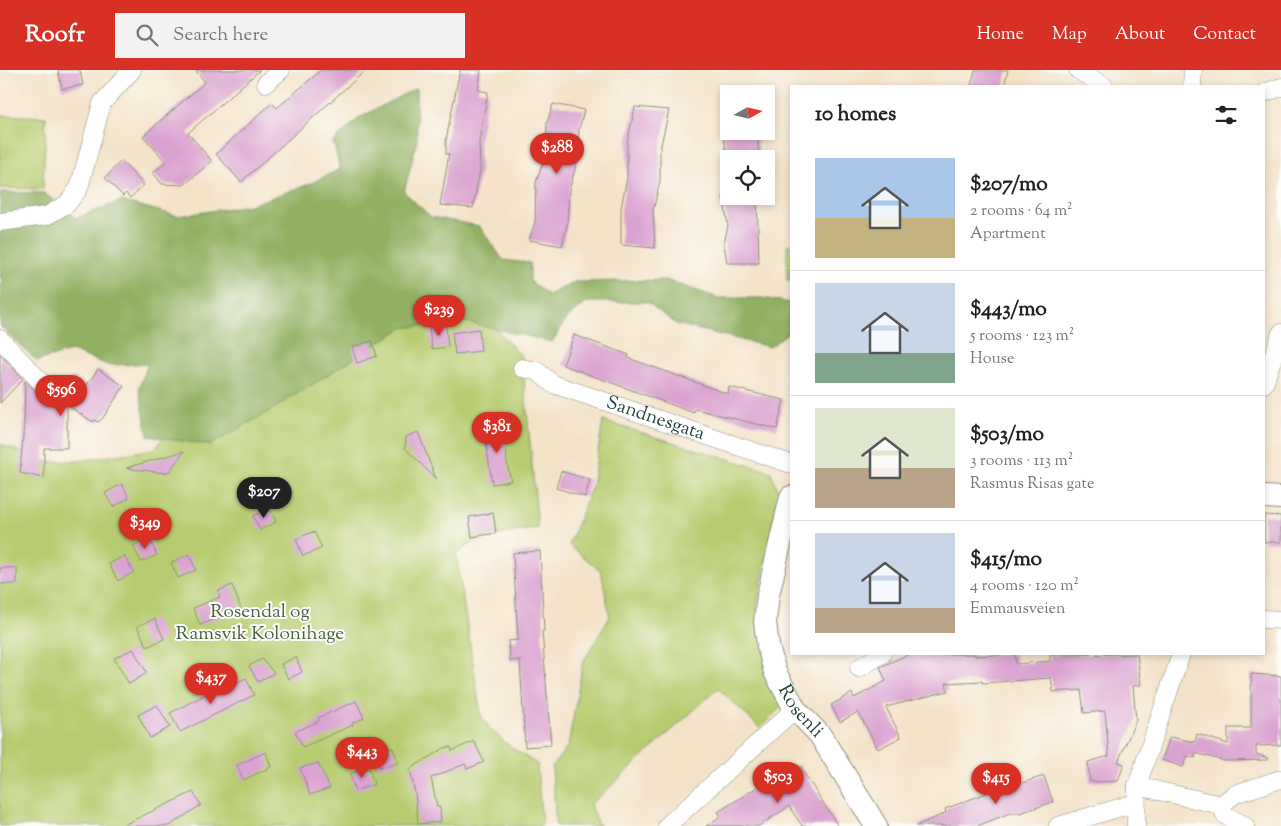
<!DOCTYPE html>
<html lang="en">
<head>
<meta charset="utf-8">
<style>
  body { margin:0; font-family:"Sorts Mill Goudy",serif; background:#f2f2f2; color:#222; height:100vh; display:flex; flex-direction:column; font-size:19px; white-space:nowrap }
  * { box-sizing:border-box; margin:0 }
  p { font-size:16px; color:#767676 }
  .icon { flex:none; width:28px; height:28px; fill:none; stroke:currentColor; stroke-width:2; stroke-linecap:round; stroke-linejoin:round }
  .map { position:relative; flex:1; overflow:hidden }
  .details { position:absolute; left:790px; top:15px; width:475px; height:570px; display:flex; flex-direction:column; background:#fff; border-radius:0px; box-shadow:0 2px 8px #0003 }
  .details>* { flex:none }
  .needle { width:32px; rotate:82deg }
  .fabs { position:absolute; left:720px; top:15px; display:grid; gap:10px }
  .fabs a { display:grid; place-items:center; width:55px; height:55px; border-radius:0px; background:#fff; box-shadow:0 2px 8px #0003; font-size:25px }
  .price { position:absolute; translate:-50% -42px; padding:0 11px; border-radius:18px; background:#d93025; color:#fff; font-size:16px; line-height:32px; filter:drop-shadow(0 1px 2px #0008) }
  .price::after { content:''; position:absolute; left:50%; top:30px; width:15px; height:11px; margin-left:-8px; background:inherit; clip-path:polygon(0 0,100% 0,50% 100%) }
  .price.selected { background:#222; color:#fff }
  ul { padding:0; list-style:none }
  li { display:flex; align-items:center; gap:15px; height:125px; padding:0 25px }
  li+li { border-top:1px solid #e0e0e0 }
  li span { display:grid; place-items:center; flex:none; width:140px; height:100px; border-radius:0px; color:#555 }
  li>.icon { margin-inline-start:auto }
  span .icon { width:60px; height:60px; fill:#fffc; stroke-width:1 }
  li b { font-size:21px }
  h2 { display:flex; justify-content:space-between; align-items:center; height:60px; padding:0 25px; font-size:21px }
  header { display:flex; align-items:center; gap:30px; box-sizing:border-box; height:70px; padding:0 25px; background:#d93025; color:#fff }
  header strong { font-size:24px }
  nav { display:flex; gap:28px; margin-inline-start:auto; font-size:18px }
  .search { width:350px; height:45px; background:#f2f2f2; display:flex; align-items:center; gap:12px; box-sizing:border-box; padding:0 18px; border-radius:0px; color:#767676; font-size:19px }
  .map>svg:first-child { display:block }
  .green { fill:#b7cc70; stroke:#6b8452 }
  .forest { fill:#91b062; stroke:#58764b }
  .building { fill:#daa2d0 }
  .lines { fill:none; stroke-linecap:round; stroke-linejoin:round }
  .minor-casing { stroke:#8a907e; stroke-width:19 }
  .tertiary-casing { stroke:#8a907e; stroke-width:24 }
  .minor { stroke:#fff; stroke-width:18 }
  .tertiary { stroke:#fff; stroke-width:22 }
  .labels { text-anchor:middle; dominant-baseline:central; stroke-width:4; stroke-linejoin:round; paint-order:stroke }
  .street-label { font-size:19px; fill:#1f3d34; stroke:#fdfcf7 }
  .park-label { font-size:19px; fill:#456143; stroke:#fdfcf7 }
</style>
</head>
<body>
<header>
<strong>Roofr</strong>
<div class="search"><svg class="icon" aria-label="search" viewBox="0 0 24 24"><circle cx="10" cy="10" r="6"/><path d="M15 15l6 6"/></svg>Search here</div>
<nav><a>Home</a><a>Map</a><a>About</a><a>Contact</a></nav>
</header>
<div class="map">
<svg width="1281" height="756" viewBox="0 0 1281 756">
  <rect width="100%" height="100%" fill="#fdfcf7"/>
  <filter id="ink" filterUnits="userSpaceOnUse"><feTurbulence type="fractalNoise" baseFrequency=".02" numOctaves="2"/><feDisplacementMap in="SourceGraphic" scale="10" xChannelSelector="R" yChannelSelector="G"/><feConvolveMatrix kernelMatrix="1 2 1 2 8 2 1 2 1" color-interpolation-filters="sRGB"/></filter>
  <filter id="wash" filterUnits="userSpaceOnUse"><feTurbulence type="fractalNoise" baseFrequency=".0096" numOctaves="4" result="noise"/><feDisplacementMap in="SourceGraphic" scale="20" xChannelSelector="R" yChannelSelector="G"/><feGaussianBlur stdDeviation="1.12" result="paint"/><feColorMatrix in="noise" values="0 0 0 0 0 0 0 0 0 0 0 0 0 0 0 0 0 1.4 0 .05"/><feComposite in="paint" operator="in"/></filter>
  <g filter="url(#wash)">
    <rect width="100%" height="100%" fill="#f4e3c9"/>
    <g class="green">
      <polygon points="0,45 46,47 43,119 0,118"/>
      <polygon points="787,175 791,175 791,212 787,210"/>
      <path d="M 484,246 L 522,287 L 538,458 L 480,468 L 456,484 L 481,646 C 495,668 515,680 537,694 L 542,756 L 0,756 L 0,374 L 47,392 L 78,391 L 155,379 L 171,358 L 402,249 Z"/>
      <polygon points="603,351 771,402 779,423 757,536 783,635 760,658 718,618 590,735 599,756 556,756 552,697 568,676 583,592 610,547 601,501 569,475 592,416"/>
    </g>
    <polygon class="forest" points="416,18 417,72 404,122 431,147 479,156 503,190 530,193 530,211 548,225 575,212 666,210 718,228 762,228 791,233 791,260 770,277 676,254 647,232 587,232 567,248 552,272 461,251 402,258 270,341 210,375 148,366 139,318 148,294 108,295 71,281 37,291 0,256 0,216 3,210 0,208 0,122 44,123 76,148 121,131 178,146 250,135 307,115 340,99 333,72 359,48"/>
    <g id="blocks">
      <g class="building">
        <polygon points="58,0 80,0 83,15 62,19"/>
        <polygon points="195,0 260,0 188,63 212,91 184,115 162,114 153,103 166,92 143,66 205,12"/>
        <polygon points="321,0 366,0 241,112 216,84 272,33 277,38"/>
        <polygon points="460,0 481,0 478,20 488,22 479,72 480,100 473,138 440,135 449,84 446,84 446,70"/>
        <polygon points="975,0 1008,0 1004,16 971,16"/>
        <polygon points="553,34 584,40 579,59 577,92 569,120 567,156 562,176 529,170 535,152 536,112 546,85 547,53"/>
        <polygon points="635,37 669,40 660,79 660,111 653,141 655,178 621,175 621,138 627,108 627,73"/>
        <polygon points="723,61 757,61 759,89 727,89"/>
        <polygon points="121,91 144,115 130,128 126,123 123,126 105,108"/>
        <polygon points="723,126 757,126 759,193 727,193 724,173 728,156"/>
        <polygon points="446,256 448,277 432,279 429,257"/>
        <polygon points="479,259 481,281 455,284 452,263"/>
        <polygon points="574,265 629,285 628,288 728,324 729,317 784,330 777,359 695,339 694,343 563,295"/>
        <polygon points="372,271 377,286 357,293 352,277"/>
        <polygon points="0,284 23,309 0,333"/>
        <polygon points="98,299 124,316 102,349 98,352 94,350 93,352 67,335 67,378 44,378 44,408 20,403 24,354 25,311 52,336 73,307 86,316"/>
        <polygon points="505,356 507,393 511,411 492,414 484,357"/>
        <polygon points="418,362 436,409 405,378 406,367"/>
        <polygon points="184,381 170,401 165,403 126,398"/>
        <polygon points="561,401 590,410 585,427 556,418"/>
        <polygon points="122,414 129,428 113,437 105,423"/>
        <polygon points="269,438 276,452 260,460 253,446"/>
        <polygon points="493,443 496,463 472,467 469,447"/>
        <polygon points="1264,445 1281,446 1281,472 1264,472"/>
        <polygon points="312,462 315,463 322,478 303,486 296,469"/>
        <polygon points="149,468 157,485 141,492 133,476"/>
        <polygon points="540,481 544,561 542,561 551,675 525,677 520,590 510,591 508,571 518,570 513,483"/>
        <polygon points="189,484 196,500 178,508 171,493"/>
        <polygon points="124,486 134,502 118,511 109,494"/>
        <rect x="0" y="498" width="17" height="16"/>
        <polygon points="232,515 241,539 200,555 193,538 220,527 218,521"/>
        <polygon points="155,549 164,569 147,577 137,556"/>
        <polygon points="133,579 147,603 129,614 114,588"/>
        <polygon points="909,584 975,584 975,586 1015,584 1016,594 1050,591 1050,585 1137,584 1141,615 1133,616 1136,650 1118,692 1124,694 1118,711 1090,712 1088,692 1109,686 1105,641 1084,643 1081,620 1053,622 1051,608 982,613 982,611 946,613 948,621 886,637 901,667 878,679 858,642 840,652 831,635 852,623 854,628 886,611 880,597"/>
        <polygon points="296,587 302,602 288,609 281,594"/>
        <polygon points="262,589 274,603 258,612 249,596"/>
        <polygon points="1251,604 1281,606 1281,675 1256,676 1256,684 1268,688 1267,690 1224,691 1196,683 1195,688 1187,686 1183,697 1162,690 1170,667 1195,672 1197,664 1228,674 1228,658 1251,658"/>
        <polygon points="246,608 254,625 180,662 170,643 214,620 216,623"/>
        <polygon points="356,631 364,648 352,653 353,655 303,677 295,662 319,651 318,648"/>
        <polygon points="157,635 170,657 150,668 138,645"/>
        <polygon points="474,671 484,692 467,699 465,694 431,708 437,737 440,737 441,752 418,754 415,723 410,699 444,678 451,677 452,681"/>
        <polygon points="388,675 390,678 393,677 398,693 379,698 374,679"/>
        <polygon points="266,682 271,697 243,710 237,695"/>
        <polygon points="318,693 330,718 310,725 300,698"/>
        <polygon points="799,695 838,756 802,756 789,736 759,756 706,756 721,746 718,742 762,714 764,717"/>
        <polygon points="369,698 374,714 355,721 350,704"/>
        <polygon points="1044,706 1053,732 1020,743 1010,743 977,756 916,756 946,743 945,739 989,722 990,723"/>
        <polygon points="193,722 201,735 169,756 121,756"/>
      </g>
    </g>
  </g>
  <g filter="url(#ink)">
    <use href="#blocks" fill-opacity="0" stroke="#8a907e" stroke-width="1"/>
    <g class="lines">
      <g class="minor-casing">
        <g id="minor">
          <polyline points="1078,0 1104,16"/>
          <polyline points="266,13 281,0"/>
          <polyline points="1192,16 1193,0"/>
          <polyline points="1264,23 1281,17"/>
          <polyline points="0,152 46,146 67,134 79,118 102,33 132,0"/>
          <polyline points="0,269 43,314"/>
          <path id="s1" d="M 522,298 L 537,301 L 553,314 L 791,394"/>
          <polyline points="1264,314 1281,263"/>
          <polyline points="1264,549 1281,550"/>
          <polyline points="859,598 882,584"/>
          <polyline points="1137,716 1221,735 1225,745 1245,756"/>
          <polyline points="1221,735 1235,724 1281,709"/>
          <polyline points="667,756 795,639"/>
          <polyline points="1058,756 1135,733"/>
          <polyline points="1136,756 1137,716 1181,584"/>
        </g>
      </g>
      <g class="tertiary-casing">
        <g id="tertiary">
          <path id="s2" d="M 791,427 L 768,525 L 765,552 L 768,576 L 775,602 L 795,639 L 820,665 L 876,756"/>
          <polyline points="1264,427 1281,428"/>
        </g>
      </g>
      <use href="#minor" class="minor"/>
      <use href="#tertiary" class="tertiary"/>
    </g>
  </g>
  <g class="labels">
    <g class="street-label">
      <text stroke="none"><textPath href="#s1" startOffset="144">Sandnesgata</textPath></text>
      <text stroke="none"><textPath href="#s2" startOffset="226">Rosenli</textPath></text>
    </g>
    <g class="park-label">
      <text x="260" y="542">Rosendal og<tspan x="260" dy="22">Ramsvik Kolonihage</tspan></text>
    </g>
  </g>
</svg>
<div class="fabs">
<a><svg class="needle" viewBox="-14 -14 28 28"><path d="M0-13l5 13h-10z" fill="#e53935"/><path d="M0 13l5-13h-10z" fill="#767676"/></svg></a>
<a><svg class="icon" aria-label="locate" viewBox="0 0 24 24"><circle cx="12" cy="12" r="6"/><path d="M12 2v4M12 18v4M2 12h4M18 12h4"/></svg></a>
</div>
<b class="price" style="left:557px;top:105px">$288</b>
<b class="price" style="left:439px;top:267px">$239</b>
<b class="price" style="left:61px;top:347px">$596</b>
<b class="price" style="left:497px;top:384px">$381</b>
<b class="price selected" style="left:264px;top:449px">$207</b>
<b class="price" style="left:145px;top:480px">$349</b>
<b class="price" style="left:211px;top:635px">$437</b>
<b class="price" style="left:362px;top:709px">$443</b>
<b class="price" style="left:778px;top:734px">$503</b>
<b class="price" style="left:996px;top:735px">$415</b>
<section class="details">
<h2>10 homes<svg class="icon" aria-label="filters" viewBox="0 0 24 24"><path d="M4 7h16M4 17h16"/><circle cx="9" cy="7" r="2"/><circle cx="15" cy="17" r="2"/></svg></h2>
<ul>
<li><span style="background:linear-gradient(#a9c7e8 60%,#c2b280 0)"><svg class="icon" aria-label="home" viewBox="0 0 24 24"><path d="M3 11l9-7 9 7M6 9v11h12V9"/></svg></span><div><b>$207/mo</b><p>2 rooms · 64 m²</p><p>Apartment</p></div></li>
<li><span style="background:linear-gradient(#c9d6e8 70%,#7fa58c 0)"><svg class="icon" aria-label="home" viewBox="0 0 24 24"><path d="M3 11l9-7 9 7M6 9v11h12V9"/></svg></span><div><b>$443/mo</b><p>5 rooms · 123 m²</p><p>House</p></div></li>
<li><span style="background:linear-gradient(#dfe7d0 60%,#b9a48a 0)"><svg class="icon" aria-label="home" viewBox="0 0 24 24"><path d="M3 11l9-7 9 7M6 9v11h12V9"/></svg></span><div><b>$503/mo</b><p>3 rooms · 113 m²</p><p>Rasmus Risas gate</p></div></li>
<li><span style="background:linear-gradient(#c9d6e8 75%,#b9a48a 0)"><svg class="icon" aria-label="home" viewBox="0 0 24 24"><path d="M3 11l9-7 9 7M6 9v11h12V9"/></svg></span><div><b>$415/mo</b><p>4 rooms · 120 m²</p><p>Emmausveien</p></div></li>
</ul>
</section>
</div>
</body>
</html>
